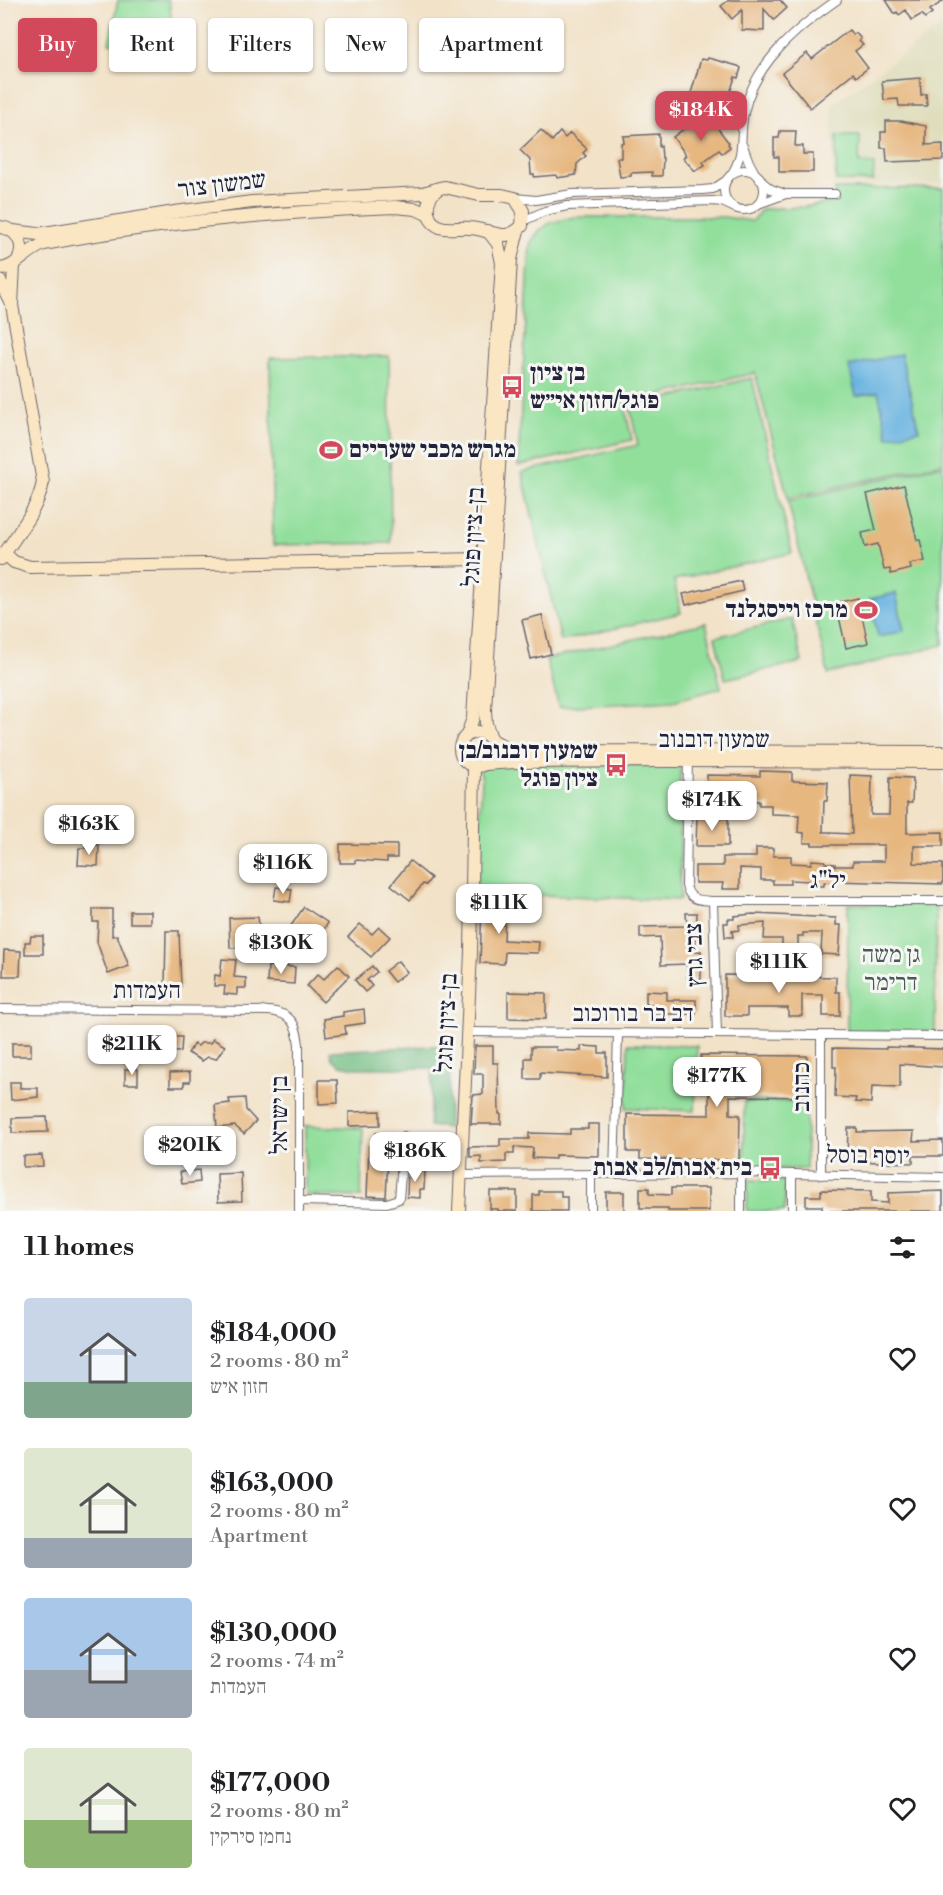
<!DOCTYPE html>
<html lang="en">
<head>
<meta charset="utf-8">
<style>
  body { margin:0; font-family:"Libre Bodoni","Frank Ruhl Libre",serif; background:#f6f6f6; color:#202124; height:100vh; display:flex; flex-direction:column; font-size:22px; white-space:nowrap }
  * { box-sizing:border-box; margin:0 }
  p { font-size:20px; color:#757577 }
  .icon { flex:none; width:33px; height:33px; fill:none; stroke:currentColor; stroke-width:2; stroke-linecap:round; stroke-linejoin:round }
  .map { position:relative; height:1211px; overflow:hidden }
  .panel { display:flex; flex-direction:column; background:#fff; flex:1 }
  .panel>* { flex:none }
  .banner { position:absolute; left:18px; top:18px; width:600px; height:54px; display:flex; gap:12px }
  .price { position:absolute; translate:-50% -51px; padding:0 14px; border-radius:12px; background:#fff; color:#222; font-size:20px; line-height:39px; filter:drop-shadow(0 2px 3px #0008) }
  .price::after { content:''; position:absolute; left:50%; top:36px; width:18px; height:14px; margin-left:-9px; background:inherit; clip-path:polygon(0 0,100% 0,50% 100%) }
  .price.current { background:#d1495b; color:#fff }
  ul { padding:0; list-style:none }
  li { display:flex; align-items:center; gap:18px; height:150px; padding:0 24px }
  li span { display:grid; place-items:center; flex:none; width:168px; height:120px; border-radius:6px; color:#555 }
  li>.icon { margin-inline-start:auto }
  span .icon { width:72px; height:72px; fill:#fffc; stroke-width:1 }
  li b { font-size:26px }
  h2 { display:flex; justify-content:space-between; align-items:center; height:72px; padding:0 24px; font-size:26px }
  .chip { padding:0 21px; border-radius:6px; background:#fff; box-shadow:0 2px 4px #0004; font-size:21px; line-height:54px }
  .chip.current { background:#d1495b; color:#fff }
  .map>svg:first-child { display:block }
  .built { fill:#dfddbb }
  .green { fill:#92df9c; stroke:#5a806c; stroke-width:1.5 }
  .forest { fill:#75be84; stroke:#4c7060; stroke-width:1.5 }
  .water { fill:#67b3e0; stroke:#446a8e; stroke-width:1.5 }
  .building { fill:#e7b780 }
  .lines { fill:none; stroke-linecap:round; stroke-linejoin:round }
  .street-casing { stroke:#6b656c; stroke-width:10 }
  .secondary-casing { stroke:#6b656c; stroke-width:14 }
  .street { stroke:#fff; stroke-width:8 }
  .secondary { stroke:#fbe6c4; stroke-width:12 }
  .labels { text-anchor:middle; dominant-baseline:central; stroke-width:6; stroke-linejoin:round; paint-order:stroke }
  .street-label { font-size:24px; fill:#22223b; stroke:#f6f6f2 }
  .poi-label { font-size:24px; font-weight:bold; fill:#22223b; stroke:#f6f6f2; text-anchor:end }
  .park-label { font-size:24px; fill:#445b58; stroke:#f6f6f2 }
</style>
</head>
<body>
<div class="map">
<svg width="943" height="1211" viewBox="0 0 943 1211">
  <rect width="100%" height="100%" fill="#f6f6f2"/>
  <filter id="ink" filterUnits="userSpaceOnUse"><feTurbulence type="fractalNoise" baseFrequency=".0167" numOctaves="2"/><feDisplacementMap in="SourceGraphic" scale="12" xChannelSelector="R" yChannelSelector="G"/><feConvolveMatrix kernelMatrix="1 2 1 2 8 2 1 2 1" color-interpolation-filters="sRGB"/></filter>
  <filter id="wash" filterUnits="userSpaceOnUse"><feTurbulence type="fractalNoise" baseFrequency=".008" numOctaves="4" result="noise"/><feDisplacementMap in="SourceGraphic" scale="24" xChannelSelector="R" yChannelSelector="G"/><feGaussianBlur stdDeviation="1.35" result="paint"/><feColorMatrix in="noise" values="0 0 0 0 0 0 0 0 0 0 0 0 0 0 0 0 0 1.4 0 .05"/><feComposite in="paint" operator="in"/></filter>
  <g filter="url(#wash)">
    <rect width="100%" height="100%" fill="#f2e2c8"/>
    <polygon class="built" points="943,25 943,184 833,186 832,105"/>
    <g class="green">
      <polygon points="118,0 169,0 173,32 172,54 109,43"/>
      <polygon points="837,136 860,136 859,163 874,164 873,181 836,181"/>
      <polygon points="943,188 943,463 788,498 755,373 624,403 632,440 518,466 530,244 538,232 550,223 574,217 724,217 752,221 762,209 804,207 835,202 835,189"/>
      <polygon points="389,356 391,543 273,545 270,358"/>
      <polygon points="752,378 792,553 674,580 681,613 561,641 522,472 638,445 630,407"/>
      <polygon points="943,465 943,645 828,674 788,501"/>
      <polygon points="792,619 802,662 725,679 715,637"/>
      <polygon points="706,623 721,688 673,701 559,707 546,659"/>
      <polygon points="489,764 680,765 680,900 476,893 482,780 480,770"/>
      <polygon points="848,904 936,905 935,1032 847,1032"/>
      <polygon points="628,1044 697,1046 695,1111 626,1108"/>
      <polygon points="744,1101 806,1101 806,1169 744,1168"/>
      <polygon points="305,1126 363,1128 361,1197 305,1195"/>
      <polygon points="748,1180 785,1181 785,1211 747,1211"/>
    </g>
    <polygon class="forest" points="451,1045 448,1128 429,1126 433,1068 355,1068 340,1065 332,1059 330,1051"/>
    <g class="water">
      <polygon points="901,354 919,430 888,437 878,392 856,396 849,366"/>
      <polygon points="896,593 904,631 878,637 870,599"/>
    </g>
    <g id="blocks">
      <g class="building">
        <polygon points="729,0 780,0 787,8 774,20 764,9 764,31 742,30 742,10 732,19 721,6"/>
        <polygon points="886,0 943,0 943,1 930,10 932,13 925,18 922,14 912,20 906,10 899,15 897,12 895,14"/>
        <polygon points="849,30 853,35 856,33 861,39 859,41 863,45 855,51 868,68 856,77 853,73 810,108 782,73 807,53 812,59"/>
        <polygon points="708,58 738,66 741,68 738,78 735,77 729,96 733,93 729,109 696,97 697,95 691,93 701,59 707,60"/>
        <polygon points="920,78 921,95 926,94 927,106 899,106 898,99 884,100 882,81"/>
        <polygon points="706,113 729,143 728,144 730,147 722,153 719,150 703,162 705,165 695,171 683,158 686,155 673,137"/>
        <polygon points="886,121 901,121 926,126 926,145 943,144 943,160 887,162 886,148 881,148 881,132 886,132"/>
        <polygon points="541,130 552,141 560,132 565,138 570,133 587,149 583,153 586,156 577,164 576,175 557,178 556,175 534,177 534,174 531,174 530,160 520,150"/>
        <polygon points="780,131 796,131 795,146 803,146 803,154 813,154 813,172 779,172 779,157 774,157 774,138 779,138"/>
        <polygon points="659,134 659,147 661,146 662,158 663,158 662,176 652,176 652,172 631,173 631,176 620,177 617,158 621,158 621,143 624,142 623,136"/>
        <polygon points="904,485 917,540 920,540 925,561 910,564 911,569 891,574 890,569 884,570 878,544 865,547 862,533 876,530 867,494"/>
        <polygon points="741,581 743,591 686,605 683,594"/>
        <polygon points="858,598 868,643 846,648 836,603"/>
        <polygon points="542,615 551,654 531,659 522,620"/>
        <polygon points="760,771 792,772 792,781 828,782 827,801 824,801 823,832 831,832 831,833 852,834 850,775 872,776 871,815 889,815 890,777 913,778 912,803 907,803 907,833 943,832 943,846 914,846 914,863 943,864 943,884 834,881 834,883 824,882 824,886 810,886 810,881 790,880 790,884 773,884 773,880 761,880 761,869 740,868 740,889 722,889 723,883 695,883 695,866 723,866 723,857 756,857 756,848 773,848 773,856 791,856 791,863 811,864 812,860 825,861 825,863 835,864 835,866 853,866 853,861 884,861 884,845 812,845 812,843 804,843 804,833 798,832 799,815 771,814 771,805 759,805 759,801 699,799 700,788 707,788 707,775 760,776"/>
        <polygon points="697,817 728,818 728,846 696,846"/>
        <polygon points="340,844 397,845 397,858 387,858 387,862 355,860 355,863 340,863"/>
        <polygon points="88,845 99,845 98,866 78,865 79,848 88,848"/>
        <polygon points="410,861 431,878 426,885 423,884 410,900 391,885"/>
        <polygon points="276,887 292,889 290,902 274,900"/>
        <polygon points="482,901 509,901 509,915 505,915 504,940 539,942 538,953 505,952 504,964 480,963"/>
        <polygon points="304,907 328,923 320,935 313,931 310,934 305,931 302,935 290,927"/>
        <polygon points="93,909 112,909 112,936 117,935 129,966 108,974 97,942 98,922 93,922"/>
        <rect x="130" y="911" width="20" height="12"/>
        <polygon points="686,913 697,913 696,952 701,951 701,979 687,979 687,964 661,965 660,937 640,938 640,927 687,926"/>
        <polygon points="753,914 836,918 836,925 841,925 839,955 821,954 822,933 803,933 803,936 798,936 798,955 782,955 782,939 764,939 765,923 739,925 739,930 732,931 733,937 725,937 724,923 728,923 728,919 734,919 734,916"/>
        <polygon points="258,917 262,947 230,948 229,918"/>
        <polygon points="360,924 372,934 379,927 390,937 371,957 348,937"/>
        <polygon points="166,931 179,931 181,987 165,987"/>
        <polygon points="31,936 43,936 43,954 25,954 25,942 30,942"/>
        <polygon points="4,950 21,951 20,976 3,976"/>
        <polygon points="222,959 236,960 234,977 246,978 246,988 237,988 237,995 224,994 225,986 214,986 215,975 220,976"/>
        <polygon points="398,961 407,972 394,982 385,971"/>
        <polygon points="338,965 349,976 323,1002 307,986 318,974 324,979"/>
        <polygon points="268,966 295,967 294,984 267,982"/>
        <polygon points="372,966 377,972 367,980 372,986 365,992 355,980"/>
        <polygon points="725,975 836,977 836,992 840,992 840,1016 823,1016 823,995 802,995 802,1016 788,1016 788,1008 747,1008 747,1016 725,1016"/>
        <polygon points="646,991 667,992 667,1000 696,1000 696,1014 651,1014 652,1004 646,1004"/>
        <polygon points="508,992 546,993 546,1019 508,1018"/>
        <polygon points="364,1009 365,1023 345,1026 346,1034 326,1037 324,1019 343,1016 343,1012"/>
        <polygon points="165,1037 182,1037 181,1052 164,1051"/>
        <polygon points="213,1039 225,1046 216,1059 208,1057 202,1061 188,1053 194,1044 198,1046 201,1043 210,1043"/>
        <rect x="12" y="1043" width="19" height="13"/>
        <polygon points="475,1046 493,1046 493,1063 498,1063 499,1114 501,1114 501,1124 471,1124 473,1095 483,1094 483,1074 474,1074"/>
        <polygon points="581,1046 599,1047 599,1053 607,1053 607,1077 540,1073 540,1079 525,1079 525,1058 531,1058 531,1047 556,1047 556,1050 581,1051"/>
        <polygon points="886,1047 943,1049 943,1067 900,1064 900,1087 872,1086 871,1103 855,1102 856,1098 835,1097 836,1067 833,1067 833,1048 886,1049"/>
        <polygon points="701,1055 807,1056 806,1097 730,1096 730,1114 740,1115 739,1160 640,1159 640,1152 627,1152 627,1114 709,1115 709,1092 701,1092"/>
        <rect x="125" y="1069" width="13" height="15"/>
        <polygon points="190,1072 190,1082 184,1082 184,1087 170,1087 170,1073"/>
        <polygon points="319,1080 337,1080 338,1103 319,1104"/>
        <polygon points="10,1082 20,1082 20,1088 38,1088 38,1097 11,1100"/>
        <polygon points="245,1098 246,1110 256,1121 244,1134 235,1126 217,1128 215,1105 230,1103 229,1099"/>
        <polygon points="380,1111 380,1125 349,1126 349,1112"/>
        <polygon points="47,1117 48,1132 12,1133 12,1118"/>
        <polygon points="588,1124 599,1124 599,1156 555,1155 555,1159 532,1158 533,1148 514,1147 514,1154 506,1154 506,1162 481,1163 481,1156 470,1157 470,1147 500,1146 500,1139 529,1139 529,1133 570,1134 570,1129 588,1129"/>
        <polygon points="848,1128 857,1128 857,1132 914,1131 913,1141 943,1140 943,1156 913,1156 913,1163 847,1161"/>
        <polygon points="376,1133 395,1134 395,1150 391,1149 390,1160 388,1160 386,1197 367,1196 369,1146 376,1146"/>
        <polygon points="42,1155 43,1166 23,1167 23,1156"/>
        <polygon points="408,1169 425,1170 424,1189 420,1189 420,1198 407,1197"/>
        <polygon points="199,1170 200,1182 182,1184 180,1172"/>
        <polygon points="241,1173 242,1201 218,1202 217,1174"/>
        <polygon points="640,1188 649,1188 649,1194 671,1195 671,1188 709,1188 709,1211 668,1211 668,1208 640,1208"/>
        <polygon points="821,1190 871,1191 871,1202 888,1203 888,1193 943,1191 943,1211 822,1211 822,1206 806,1206 806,1196 821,1196"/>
        <polygon points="490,1191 517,1191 517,1211 498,1211 498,1209 490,1209"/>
        <polygon points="539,1191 561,1191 561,1197 567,1197 567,1211 533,1211 533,1195 539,1195"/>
        <rect x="606" y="1192" width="18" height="19"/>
      </g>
    </g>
  </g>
  <g filter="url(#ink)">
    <use href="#blocks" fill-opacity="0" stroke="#6b656c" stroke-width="1.5"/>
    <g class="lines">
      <g class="street-casing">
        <g id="street">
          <polyline points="743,146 749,162 756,175"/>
          <circle cx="744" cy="190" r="20"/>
          <path d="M 731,175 C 746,152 739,137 744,113 C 754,63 798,27 837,0"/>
          <polyline points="760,180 771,189 785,194"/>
          <polyline points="515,198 536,200 572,194 702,190 713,189 727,180"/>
          <polyline points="758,204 786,194 835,194"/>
          <polyline points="523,221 545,211 567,206 712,201 722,202 733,207"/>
          <path d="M 688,756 L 686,886 C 690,901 699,900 713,901 L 717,1034"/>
          <polyline points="713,901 943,901"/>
          <path d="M 0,1009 L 269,1011 C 291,1013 297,1024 299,1045 L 299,1211"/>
          <polyline points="467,1032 943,1036"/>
          <polyline points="614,1174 618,1034"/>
          <polyline points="461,1175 741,1173 943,1177"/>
          <polyline points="821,1175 821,1035"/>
          <polyline points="299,1201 387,1203 399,1199 404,1136"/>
          <polyline points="591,1211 591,1174"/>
          <polyline points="741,1211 741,1173"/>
          <polyline points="792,1211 792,1174"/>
        </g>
      </g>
      <g class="secondary-casing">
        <g id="secondary">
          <path d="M 0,227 C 17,229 26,244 18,260"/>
          <path d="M 13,231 L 38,234 L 175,212 L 252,202 L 422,193 C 430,192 437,188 445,187 L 479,195 L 502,195 L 515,198 L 523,211 L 522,226 C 517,231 513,234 506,235 C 493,235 481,228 469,228 C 460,227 449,230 440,227 C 423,220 425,198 438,189"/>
          <path d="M 0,269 C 16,268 27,250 44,244 C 160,222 278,212 395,207 L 416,209 L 429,215"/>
          <polyline points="0,281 10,301"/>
          <polyline points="4,553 14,562 30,567 483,559"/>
          <path d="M 1,559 C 16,535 38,510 43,482 L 12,305 L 14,265"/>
          <circle cx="477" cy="749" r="17"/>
          <polyline points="467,735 473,718 502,263 498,244 488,231"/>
          <polyline points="491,738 486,724 485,710 511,259 518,230"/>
          <polyline points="492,740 511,750 522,751 943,752"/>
          <polyline points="485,764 514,762 668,761 943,762"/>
          <polyline points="459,1211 471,952 474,766"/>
        </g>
      </g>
      <use href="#street" class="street"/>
      <use href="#secondary" class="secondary"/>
    </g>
  </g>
  <defs>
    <g id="bus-bare" transform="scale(1.8)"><path d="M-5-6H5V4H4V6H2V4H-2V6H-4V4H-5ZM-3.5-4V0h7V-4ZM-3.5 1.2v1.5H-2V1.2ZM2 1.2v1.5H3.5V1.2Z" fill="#d1495b" stroke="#f6f6f2" stroke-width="2.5" paint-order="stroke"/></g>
    <g id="stadium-bare" transform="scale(1.8)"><path d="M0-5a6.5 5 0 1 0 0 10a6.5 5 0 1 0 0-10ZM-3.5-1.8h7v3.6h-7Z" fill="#d1495b" stroke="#f6f6f2" stroke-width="2.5" paint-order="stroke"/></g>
  </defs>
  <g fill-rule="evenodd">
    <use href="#bus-bare" x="512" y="387"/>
    <use href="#stadium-bare" x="331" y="450"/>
    <use href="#stadium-bare" x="866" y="610"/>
    <use href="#bus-bare" x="616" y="765"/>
    <use href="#bus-bare" x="770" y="1168"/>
  </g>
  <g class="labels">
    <g class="street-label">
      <text transform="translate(222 185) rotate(-7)">שמשון צור</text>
      <text transform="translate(474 537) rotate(-87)">בן-ציון פוגל</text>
      <text x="714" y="740">שמעון דובנוב</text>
      <text x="828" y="881">יל"ג</text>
      <text transform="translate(695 955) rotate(-92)">צבי גרץ</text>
      <text x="147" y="991">העמדות</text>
      <text x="633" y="1014">דב בר בורוכוב</text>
      <text transform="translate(447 1023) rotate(-87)">בן-ציון פוגל</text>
      <text transform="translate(802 1087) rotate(-90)">כהנוב</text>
      <text transform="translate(280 1115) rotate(-90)">בן ישראל</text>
      <text transform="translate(868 1156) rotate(1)">יוסף בוסל</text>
    </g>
    <g class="poi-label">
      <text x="530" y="373" text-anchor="start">בן ציון<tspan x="530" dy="28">פוגל/חזון אי״ש</tspan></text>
      <text x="349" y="450" text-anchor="start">מגרש מכבי שעריים</text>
      <text x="848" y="610">מרכז וייסגלנד</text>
      <text x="598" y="751">שמעון דובנוב/בן<tspan x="598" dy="28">ציון פוגל</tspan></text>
      <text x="752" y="1168">בית אבות/לב אבות</text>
    </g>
    <g class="park-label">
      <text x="891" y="955">גן משה<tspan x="891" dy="28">דרימר</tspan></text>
    </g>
  </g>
</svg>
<b class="price current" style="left:701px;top:142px">$184K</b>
<b class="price" style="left:712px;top:832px">$174K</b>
<b class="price" style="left:89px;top:856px">$163K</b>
<b class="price" style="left:283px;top:895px">$116K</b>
<b class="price" style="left:499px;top:935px">$111K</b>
<b class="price" style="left:281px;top:975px">$130K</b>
<b class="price" style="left:779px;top:994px">$111K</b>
<b class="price" style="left:132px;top:1076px">$211K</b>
<b class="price" style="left:717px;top:1108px">$177K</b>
<b class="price" style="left:190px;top:1177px">$201K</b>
<b class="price" style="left:415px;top:1183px">$186K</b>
<div class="banner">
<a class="chip current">Buy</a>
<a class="chip">Rent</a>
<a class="chip">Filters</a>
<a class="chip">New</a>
<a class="chip">Apartment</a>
</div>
</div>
<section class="panel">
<h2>11 homes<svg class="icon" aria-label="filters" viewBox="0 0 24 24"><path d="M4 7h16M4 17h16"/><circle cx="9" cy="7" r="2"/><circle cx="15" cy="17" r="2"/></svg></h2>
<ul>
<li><span style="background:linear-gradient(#c9d6e8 70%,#7fa58c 0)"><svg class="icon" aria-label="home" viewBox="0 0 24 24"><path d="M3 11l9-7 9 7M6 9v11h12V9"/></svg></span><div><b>$184,000</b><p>2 rooms · 80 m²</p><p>חזון איש</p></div><svg class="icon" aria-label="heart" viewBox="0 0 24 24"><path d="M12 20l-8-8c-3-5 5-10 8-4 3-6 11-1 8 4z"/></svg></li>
<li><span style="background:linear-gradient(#dfe7d0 75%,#9aa5b1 0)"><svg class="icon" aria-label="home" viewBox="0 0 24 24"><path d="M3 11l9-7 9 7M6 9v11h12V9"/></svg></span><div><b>$163,000</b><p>2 rooms · 80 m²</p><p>Apartment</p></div><svg class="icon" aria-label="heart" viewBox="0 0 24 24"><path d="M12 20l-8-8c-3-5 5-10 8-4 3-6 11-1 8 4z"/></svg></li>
<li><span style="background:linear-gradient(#a9c7e8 60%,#9aa5b1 0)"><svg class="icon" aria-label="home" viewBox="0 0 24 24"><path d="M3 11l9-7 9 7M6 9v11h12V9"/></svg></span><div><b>$130,000</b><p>2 rooms · 74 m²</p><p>העמדות</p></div><svg class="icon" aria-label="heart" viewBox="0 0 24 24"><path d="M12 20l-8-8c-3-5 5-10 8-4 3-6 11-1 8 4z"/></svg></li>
<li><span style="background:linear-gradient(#dfe7d0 60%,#8fb573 0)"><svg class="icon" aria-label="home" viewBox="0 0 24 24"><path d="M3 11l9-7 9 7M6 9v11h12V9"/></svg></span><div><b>$177,000</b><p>2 rooms · 80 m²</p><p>נחמן סירקין</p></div><svg class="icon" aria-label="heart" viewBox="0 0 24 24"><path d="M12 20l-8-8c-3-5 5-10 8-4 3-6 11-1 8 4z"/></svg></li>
</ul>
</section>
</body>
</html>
